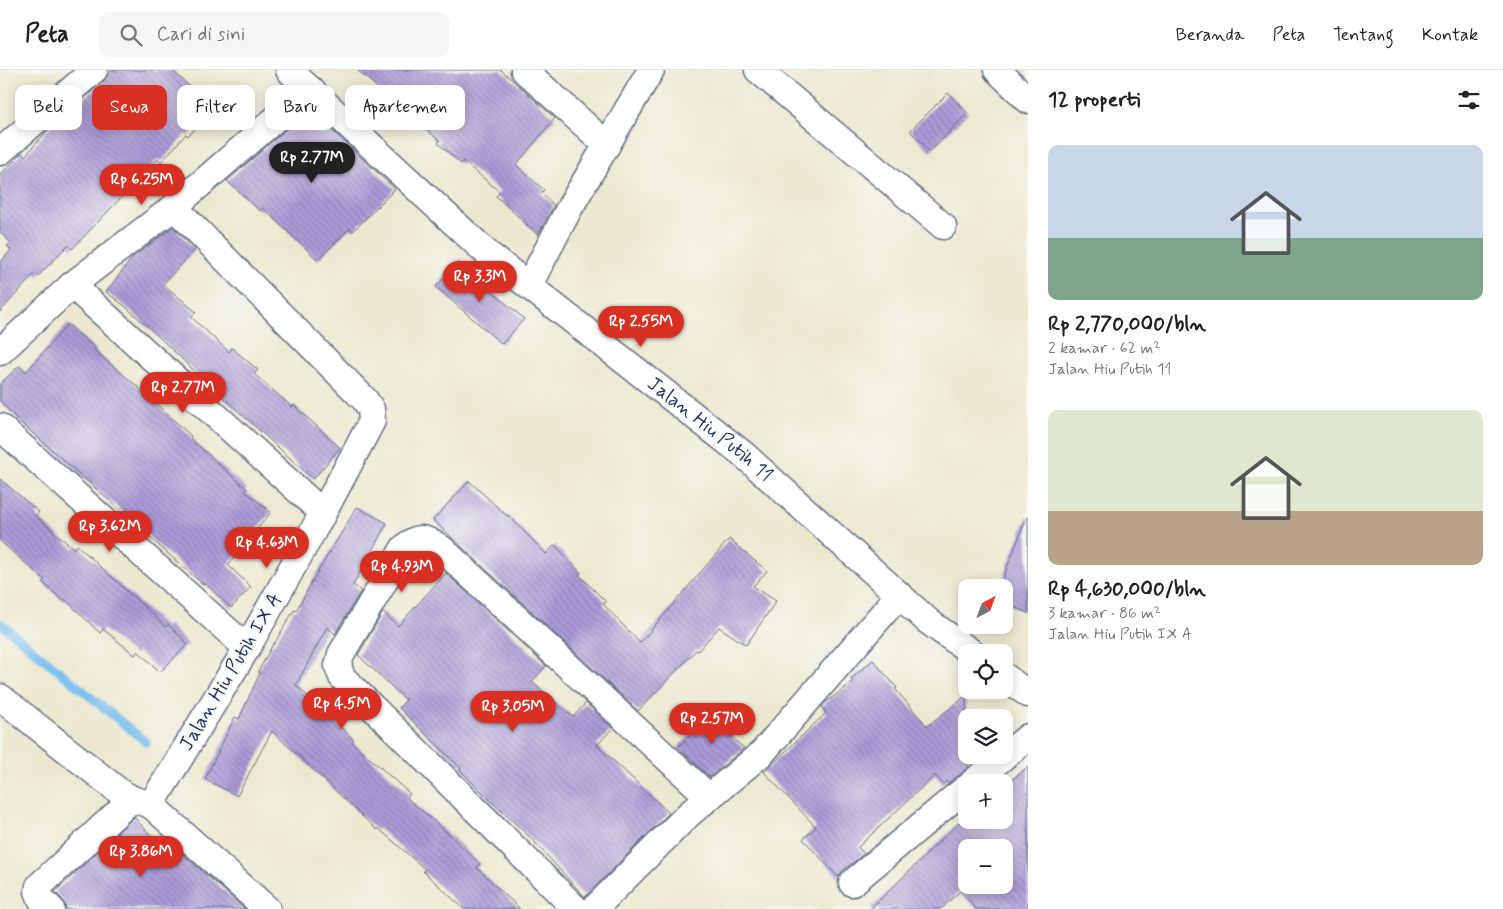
<!DOCTYPE html>
<html lang="id">
<head>
<meta charset="utf-8">
<style>
  body { margin:0; font-family:Mynerve,sans-serif; background:#f6f6f6; color:#202124; height:100vh; display:flex; flex-direction:column; font-size:19px; white-space:nowrap }
  * { box-sizing:border-box; margin:0 }
  p { font-size:16px; color:#757577 }
  .icon { flex:none; width:28px; height:28px; fill:none; stroke:currentColor; stroke-width:2; stroke-linecap:round; stroke-linejoin:round }
  .map { position:relative; flex:1; overflow:hidden }
  .drawer { display:flex; flex-direction:column; background:#fff; width:475px }
  .drawer>* { flex:none }
  .guide { position:absolute; left:15px; top:15px; width:475px; height:45px; display:flex; gap:10px }
  .needle { width:32px; rotate:41deg }
  .tools { position:absolute; left:958px; top:509px; display:grid; gap:10px }
  .tools a { display:grid; place-items:center; width:55px; height:55px; border-radius:10px; background:#fff; box-shadow:0 2px 12px #0003; font-size:25px }
  .price { position:absolute; translate:-50% -42px; padding:0 11px; border-radius:18px; background:#d93025; color:#fff; font-size:16px; line-height:32px; filter:drop-shadow(0 1px 2px #0008) }
  .price::after { content:''; position:absolute; left:50%; top:30px; width:15px; height:11px; margin-left:-8px; background:inherit; clip-path:polygon(0 0,100% 0,50% 100%) }
  .price.active { background:#222; color:#fff }
  ul { padding:0; list-style:none }
  li { display:grid; align-content:center; gap:10px; height:265px; padding:0 20px }
  li span { display:grid; place-items:center; height:155px; border-radius:10px; color:#555 }
  li>.icon { margin-inline-start:auto }
  span .icon { width:90px; height:90px; fill:#fffc; stroke-width:1 }
  li b { font-size:21px }
  h2 { display:flex; justify-content:space-between; align-items:center; height:60px; padding:0 20px; font-size:21px }
  .tag { padding:0 18px; border-radius:10px; background:#fff; box-shadow:0 2px 12px #0003; font-size:18px; line-height:45px }
  .tag.active { background:#d93025; color:#fff }
  header { display:flex; align-items:center; gap:30px; box-sizing:border-box; height:70px; padding:0 25px; background:#fff; border-bottom:1px solid #e0e0e0 }
  header strong { font-size:24px }
  nav { display:flex; gap:28px; margin-inline-start:auto; font-size:18px }
  .search { width:350px; height:45px; background:#f6f6f6; display:flex; align-items:center; gap:12px; box-sizing:border-box; padding:0 18px; border-radius:10px; color:#757577; font-size:19px }
  main { display:flex; flex:1; min-height:0 }
  .map>svg:first-child { display:block }
  .lines { fill:none; stroke-linecap:round; stroke-linejoin:round }
  .stream { stroke:#76bced; stroke-width:9 }
  .building { fill:url(#building-back-hatch); fill-rule:evenodd }
  .street-casing { stroke:#647086; stroke-width:29 }
  .street { stroke:#fff; stroke-width:26 }
  .labels { text-anchor:middle; dominant-baseline:central; stroke-width:4; stroke-linejoin:round; paint-order:stroke }
  .street-label { font-size:20px; fill:#1b2f5e; stroke:#f6f6f2 }
</style>
</head>
<body>
<header>
<strong>Peta</strong>
<div class="search"><svg class="icon" aria-label="search" viewBox="0 0 24 24"><circle cx="10" cy="10" r="6"/><path d="M15 15l6 6"/></svg>Cari di sini</div>
<nav><a>Beranda</a><a>Peta</a><a>Tentang</a><a>Kontak</a></nav>
</header>
<main>
<div class="map">
<svg width="1028" height="839" viewBox="0 0 1028 839">
  <defs>
    <pattern id="building-back-hatch" width="6" height="6" patternUnits="userSpaceOnUse" patternTransform="scale(1.25)"><rect width="6" height="6" fill="#ac9bd7"/><path d="M-1 5l2 2M0 0l6 6M5-1l2 2" fill="none" stroke="#8b7fb2"/></pattern>
  </defs>
  <rect width="100%" height="100%" fill="#f6f6f2"/>
  <filter id="ink" filterUnits="userSpaceOnUse"><feTurbulence type="fractalNoise" baseFrequency=".02" numOctaves="2"/><feDisplacementMap in="SourceGraphic" scale="10" xChannelSelector="R" yChannelSelector="G"/><feConvolveMatrix kernelMatrix="1 2 1 2 8 2 1 2 1" color-interpolation-filters="sRGB"/></filter>
  <filter id="wash" filterUnits="userSpaceOnUse"><feTurbulence type="fractalNoise" baseFrequency=".0096" numOctaves="4" result="noise"/><feDisplacementMap in="SourceGraphic" scale="20" xChannelSelector="R" yChannelSelector="G"/><feGaussianBlur stdDeviation="1.12" result="paint"/><feColorMatrix in="noise" values="0 0 0 0 0 0 0 0 0 0 0 0 0 0 0 0 0 1.4 0 .05"/><feComposite in="paint" operator="in"/></filter>
  <g filter="url(#wash)">
    <rect width="100%" height="100%" fill="#ece8d0"/>
    <g class="lines">
      <polyline class="stream" points="0,553 146,672"/>
    </g>
    <g id="blocks">
      <g class="building">
        <polygon points="111,0 172,0 214,40 188,66 186,64 161,92 158,89 72,179 68,175 38,206 35,203 0,242 0,193 11,180 7,176 11,173 0,162 0,105 22,83 25,86 49,59 104,11"/>
        <polygon points="357,0 501,0 555,48 516,95 544,120 541,123 554,135 538,165 496,126 500,122 463,91 461,94 438,73 440,71"/>
        <polygon points="948,23 968,43 930,81 910,61"/>
        <polygon points="309,39 395,119 353,161 350,158 318,190 263,138 260,141 227,111"/>
        <polygon points="173,157 195,180 163,214 196,242 191,247 229,282 232,278 258,300 254,304 292,337 294,335 340,378 313,409 204,310 160,268 125,236 106,222 133,187"/>
        <polygon points="458,192 524,249 502,274 436,217"/>
        <polygon points="68,254 96,279 94,280 158,334 157,335 191,366 190,368 247,419 245,421 271,442 228,495 251,517 231,538 205,513 204,515 149,467 150,466 19,351 0,331 0,314 19,296 26,302"/>
        <polygon points="0,409 39,442 36,446 74,479 77,475 166,557 168,554 188,574 160,602 138,581 135,585 103,559 100,563 65,529 63,531 42,512 45,510 0,471"/>
        <polygon points="469,411 507,446 508,445 546,484 555,475 581,503 579,505 606,532 603,534 640,573 729,469 767,501 753,516 776,531 746,575 719,557 698,581 696,580 638,641 433,450"/>
        <polygon points="357,437 387,453 353,515 361,521 335,564 327,557 296,615 354,670 352,672 410,724 407,728 448,763 480,794 477,798 520,839 464,839 423,801 425,799 378,758 377,760 272,661 237,726 205,709 235,647 239,649 260,603 258,602 273,574 274,574 294,540 296,541 314,508"/>
        <polygon points="1027,447 1028,447 1028,543 1004,533 1004,505"/>
        <polygon points="446,503 546,596 532,612 573,647 586,633 613,658 597,675 669,743 585,827 530,767 489,729 460,700 461,698 399,638 406,630 358,585 383,542 398,556"/>
        <polygon points="873,590 897,618 895,619 927,656 966,626 966,694 969,696 960,705 948,713 946,711 943,714 935,705 858,777 864,784 842,801 838,807 803,769 816,757 764,702 826,643 822,637 825,633 853,612 851,609"/>
        <polygon points="715,642 735,663 731,667 744,678 710,707 678,677"/>
        <path d="M 1028,697 L 1028,839 L 976,839 L 960,821 L 941,839 L 870,839 L 927,784 L 927,783 L 966,746 L 966,750 L 1004,750 L 1004,716 ZM 966,778 L 1004,778 L 1004,815 L 966,815 Z"/>
        <polygon points="134,747 174,791 183,784 245,839 66,839 65,835 62,829 55,822"/>
      </g>
    </g>
  </g>
  <g filter="url(#ink)">
    <use href="#blocks" fill-opacity="0" stroke="#647086" stroke-width="1"/>
    <g class="lines">
      <g class="street-casing">
        <g id="street">
          <path id="s1" d="M 289,0 L 488,184 L 743,384 L 929,552 L 971,582"/>
          <polyline points="524,0 607,75"/>
          <polyline points="758,0 943,156"/>
          <polyline points="997,0 1028,30"/>
          <polyline points="0,82 94,0"/>
          <polyline points="174,137 365,330 371,339 372,351 323,443 247,578 151,735 267,839"/>
          <polyline points="72,215 323,443"/>
          <polyline points="529,215 570,137 651,0"/>
          <polyline points="0,282 72,215 174,137 310,19"/>
          <polyline points="0,357 247,578"/>
          <polyline points="1004,606 1028,624"/>
          <polyline points="0,627 120,722 132,729 151,735"/>
          <polyline points="973,712 1028,667"/>
          <polyline points="852,813 966,718"/>
          <polyline points="51,839 41,829 38,821 39,816 132,729"/>
          <path d="M 576,839 L 342,607 L 338,596 L 341,584 L 404,478 C 418,464 427,468 442,479 L 709,727"/>
          <polyline points="594,839 689,744 762,683 899,525"/>
        </g>
      </g>
      <use href="#street" class="street"/>
    </g>
  </g>
  <g class="labels">
    <g class="street-label">
      <text stroke="none"><textPath href="#s1" startOffset="554">Jalan Hiu Putih 11</textPath></text>
      <text transform="translate(231 602) rotate(-59)">Jalan Hiu Putih IX A</text>
    </g>
  </g>
</svg>
<div class="tools">
<a><svg class="needle" viewBox="-14 -14 28 28"><path d="M0-13l5 13h-10z" fill="#e53935"/><path d="M0 13l5-13h-10z" fill="#757577"/></svg></a>
<a><svg class="icon" aria-label="locate" viewBox="0 0 24 24"><circle cx="12" cy="12" r="6"/><path d="M12 2v4M12 18v4M2 12h4M18 12h4"/></svg></a>
<a><svg class="icon" aria-label="layers" viewBox="0 0 24 24"><path d="M12 4l9 5-9 5-9-5zM3 14l9 5 9-5"/></svg></a>
<a>+</a>
<a>−</a>
</div>
<b class="price active" style="left:312px;top:114px">Rp 2.77M</b>
<b class="price" style="left:142px;top:136px">Rp 6.25M</b>
<b class="price" style="left:480px;top:233px">Rp 3.3M</b>
<b class="price" style="left:641px;top:278px">Rp 2.55M</b>
<b class="price" style="left:183px;top:344px">Rp 2.77M</b>
<b class="price" style="left:110px;top:483px">Rp 3.62M</b>
<b class="price" style="left:267px;top:499px">Rp 4.63M</b>
<b class="price" style="left:402px;top:523px">Rp 4.93M</b>
<b class="price" style="left:342px;top:660px">Rp 4.5M</b>
<b class="price" style="left:513px;top:663px">Rp 3.05M</b>
<b class="price" style="left:712px;top:675px">Rp 2.57M</b>
<b class="price" style="left:141px;top:808px">Rp 3.86M</b>
<div class="guide">
<a class="tag">Beli</a>
<a class="tag active">Sewa</a>
<a class="tag">Filter</a>
<a class="tag">Baru</a>
<a class="tag">Apartemen</a>
</div>
</div>
<section class="drawer">
<h2>12 properti<svg class="icon" aria-label="filters" viewBox="0 0 24 24"><path d="M4 7h16M4 17h16"/><circle cx="9" cy="7" r="2"/><circle cx="15" cy="17" r="2"/></svg></h2>
<ul>
<li><span style="background:linear-gradient(#c9d6e8 60%,#7fa58c 0)"><svg class="icon" aria-label="home" viewBox="0 0 24 24"><path d="M3 11l9-7 9 7M6 9v11h12V9"/></svg></span><div><b>Rp 2,770,000/bln</b><p>2 kamar · 62 m²</p><p>Jalan Hiu Putih 11</p></div></li>
<li><span style="background:linear-gradient(#dfe7d0 65%,#b9a48a 0)"><svg class="icon" aria-label="home" viewBox="0 0 24 24"><path d="M3 11l9-7 9 7M6 9v11h12V9"/></svg></span><div><b>Rp 4,630,000/bln</b><p>3 kamar · 86 m²</p><p>Jalan Hiu Putih IX A</p></div></li>
</ul>
</section>
</main>
</body>
</html>
